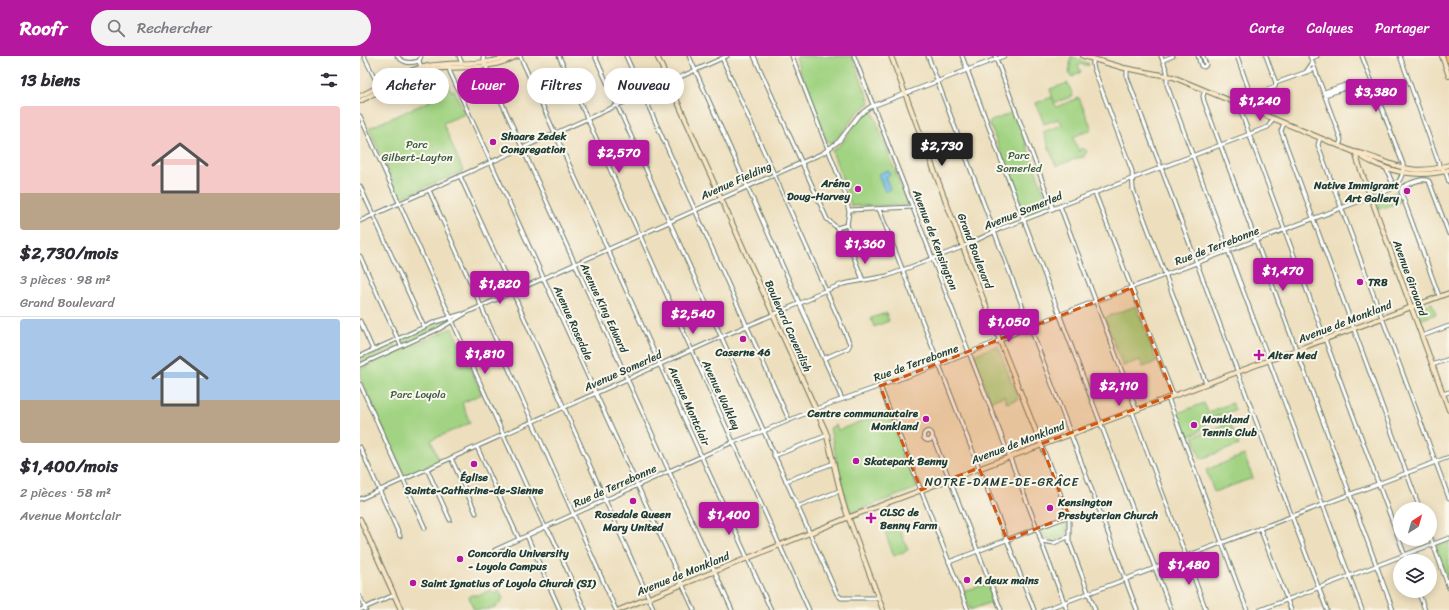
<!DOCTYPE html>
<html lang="fr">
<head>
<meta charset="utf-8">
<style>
  body { margin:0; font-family:Sriracha,sans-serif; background:#f2f2f3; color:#2b2b33; height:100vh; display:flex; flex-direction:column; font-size:15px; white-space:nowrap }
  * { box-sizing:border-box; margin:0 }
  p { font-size:13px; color:#7c7c81 }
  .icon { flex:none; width:22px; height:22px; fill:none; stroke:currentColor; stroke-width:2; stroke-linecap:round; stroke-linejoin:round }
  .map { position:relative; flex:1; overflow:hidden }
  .details { display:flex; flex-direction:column; background:#fff; width:360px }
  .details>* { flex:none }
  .guide { position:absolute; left:12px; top:12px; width:380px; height:36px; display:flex; gap:8px }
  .needle { width:26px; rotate:37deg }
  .controls { position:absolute; left:1033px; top:446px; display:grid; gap:8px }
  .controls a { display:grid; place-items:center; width:44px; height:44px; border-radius:50%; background:#fff; box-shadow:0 2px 10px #0003; font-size:20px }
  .price { position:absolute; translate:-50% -34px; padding:0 9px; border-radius:4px; background:#b5179e; color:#fff; font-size:13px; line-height:26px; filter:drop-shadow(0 1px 2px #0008) }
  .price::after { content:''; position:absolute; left:50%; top:24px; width:12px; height:9px; margin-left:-6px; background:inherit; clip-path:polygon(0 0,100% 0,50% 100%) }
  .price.on { background:#222; color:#fff }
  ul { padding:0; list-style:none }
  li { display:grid; align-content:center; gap:8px; height:212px; padding:0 20px }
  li+li { border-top:1px solid #e1e1e2 }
  li span { display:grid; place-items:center; height:124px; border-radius:4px; color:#555 }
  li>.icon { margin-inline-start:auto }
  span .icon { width:72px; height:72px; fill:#fffc; stroke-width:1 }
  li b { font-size:17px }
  h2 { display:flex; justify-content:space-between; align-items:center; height:48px; padding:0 20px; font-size:17px }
  .tag { padding:0 14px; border-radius:18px; background:#fff; box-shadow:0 2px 10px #0003; font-size:14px; line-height:36px }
  .tag.on { background:#b5179e; color:#fff }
  header { display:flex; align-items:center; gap:24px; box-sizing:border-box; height:56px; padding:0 20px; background:#b5179e; color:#fff }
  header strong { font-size:19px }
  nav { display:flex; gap:22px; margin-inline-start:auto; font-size:14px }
  .search { width:280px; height:36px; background:#f2f2f3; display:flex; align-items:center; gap:10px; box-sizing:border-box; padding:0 14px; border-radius:22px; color:#7c7c81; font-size:15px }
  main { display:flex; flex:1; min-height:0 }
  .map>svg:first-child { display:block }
  .green { fill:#a1d382; stroke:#60885b }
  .forest { fill:#80b570; stroke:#507952 }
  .water { fill:#71bbea; stroke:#487c8f }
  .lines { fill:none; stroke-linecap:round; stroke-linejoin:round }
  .street-casing { stroke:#677664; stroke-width:5 }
  .secondary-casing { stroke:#677664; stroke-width:6 }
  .highway-casing { stroke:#677664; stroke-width:7 }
  .street { stroke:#fff; stroke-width:3 }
  .secondary { stroke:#fbe6c4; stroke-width:4 }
  .highway { stroke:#f6c06b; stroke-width:5 }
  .marked { fill:#d45610; fill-opacity:0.2; stroke:#d45610; stroke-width:3; stroke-dasharray:8 5; stroke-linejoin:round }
  .poi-dot { fill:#b5179e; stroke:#fbf7ec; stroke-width:1.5 }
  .labels { text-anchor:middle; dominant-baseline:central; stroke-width:4; stroke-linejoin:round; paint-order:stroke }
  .poi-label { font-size:11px; font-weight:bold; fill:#1f3d34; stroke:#fbf7ec; text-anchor:start }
  .park-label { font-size:11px; fill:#395b44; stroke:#fbf7ec }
  .street-label { font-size:11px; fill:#1f3d34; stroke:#fbf7ec }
  .neighbourhood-label { font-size:12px; letter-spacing:1px; fill:#1f3d34; stroke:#fbf7ec }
</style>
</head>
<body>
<header>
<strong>Roofr</strong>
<div class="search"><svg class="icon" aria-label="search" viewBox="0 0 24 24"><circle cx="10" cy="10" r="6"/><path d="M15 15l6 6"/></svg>Rechercher</div>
<nav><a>Carte</a><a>Calques</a><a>Partager</a></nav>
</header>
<main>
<section class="details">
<h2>13 biens<svg class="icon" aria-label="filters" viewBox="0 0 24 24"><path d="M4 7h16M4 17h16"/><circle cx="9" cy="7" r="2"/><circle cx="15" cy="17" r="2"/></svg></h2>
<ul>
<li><span style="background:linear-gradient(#f6c9c9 70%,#b9a48a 0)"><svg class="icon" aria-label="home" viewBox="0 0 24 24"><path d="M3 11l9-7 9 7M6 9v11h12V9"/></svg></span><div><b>$2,730/mois</b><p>3 pièces · 98 m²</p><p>Grand Boulevard</p></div></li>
<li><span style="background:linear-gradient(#a9c7e8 65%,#b9a48a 0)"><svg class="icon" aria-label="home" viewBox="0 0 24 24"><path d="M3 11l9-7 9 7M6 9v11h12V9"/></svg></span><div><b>$1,400/mois</b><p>2 pièces · 58 m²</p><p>Avenue Montclair</p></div></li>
</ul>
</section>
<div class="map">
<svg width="1089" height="554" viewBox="0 0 1089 554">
  <rect width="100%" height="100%" fill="#fbf7ec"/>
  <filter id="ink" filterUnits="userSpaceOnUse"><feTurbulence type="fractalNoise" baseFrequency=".025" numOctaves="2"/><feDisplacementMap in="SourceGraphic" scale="8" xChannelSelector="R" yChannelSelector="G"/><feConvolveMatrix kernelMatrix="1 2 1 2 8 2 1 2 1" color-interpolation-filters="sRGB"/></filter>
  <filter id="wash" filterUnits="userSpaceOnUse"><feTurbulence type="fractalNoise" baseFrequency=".012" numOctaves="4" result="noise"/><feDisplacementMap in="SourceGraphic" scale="16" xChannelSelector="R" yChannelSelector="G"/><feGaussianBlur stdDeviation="0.9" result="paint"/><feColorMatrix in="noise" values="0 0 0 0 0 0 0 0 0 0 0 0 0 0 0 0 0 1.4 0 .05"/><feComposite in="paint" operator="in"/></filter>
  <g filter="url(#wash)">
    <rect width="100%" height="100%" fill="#eddfbe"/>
    <g class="green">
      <polygon points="437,0 492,0 510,47 498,56 481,78 471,87 467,85 435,1"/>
      <polygon points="711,0 729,8 729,9 724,10 723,8 718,9 721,16 714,19 714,21 709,19"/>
      <polygon points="87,27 91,35 94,34 105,58 83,67 103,115 40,142 9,72 70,45 66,36"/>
      <polygon points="708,27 713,40 694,47 690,33"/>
      <polygon points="692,41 696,51 719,42 732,73 713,81 719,96 721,92 727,95 723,102 721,101 696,110 683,76 702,69 699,63 684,68 676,47"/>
      <polygon points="509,55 513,56 548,149 491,150 486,132 472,95 483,86 499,64"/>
      <polygon points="654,56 689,150 689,151 666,160 665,159 629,66"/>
      <polygon points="1037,135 1041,146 1019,153 1017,144"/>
      <polygon points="1072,247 1076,258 1060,264 1056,253"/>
      <polygon points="776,250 797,306 783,311 780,304 763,310 744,262"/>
      <polygon points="526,257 529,265 514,271 511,262"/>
      <polygon points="87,263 88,266 69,277 67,273 69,277 65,278 63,274 65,279 45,287 42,282 78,266"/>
      <polygon points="92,272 122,338 102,347 110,367 71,384 79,405 45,420 0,321 0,313"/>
      <polygon points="34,286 36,291 0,308 0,301"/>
      <polygon points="636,290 638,290 658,343 647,347 644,340 631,345 613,301 616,298"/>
      <polygon points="844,347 848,356 872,347 875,354 851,362 839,376 827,380 818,357"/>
      <polygon points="528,356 557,432 491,457 482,431 470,372 476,369 478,374"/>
      <polygon points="870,367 879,389 841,403 833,381"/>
      <polygon points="884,399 893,422 854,436 846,414"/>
      <polygon points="702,465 707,467 706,480 692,485 684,483 681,473"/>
      <polygon points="539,472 548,494 534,500 525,477"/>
      <polygon points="1089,485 1089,526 1076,491 1078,490 1078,489"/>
      <polygon points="628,528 634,545 610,554 603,535"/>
      <path d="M 130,534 L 133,538 L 140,535 L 143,542 C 139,554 125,554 114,554 L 109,541 L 112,539 L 120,539 Z"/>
    </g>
    <polygon class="forest" points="485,172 487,174 493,191 491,194 488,193 481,176 482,174"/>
    <polygon class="water" points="528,114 530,119 526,121 530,134 525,136 518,118"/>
  </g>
  <g filter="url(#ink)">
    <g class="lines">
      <g class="street-casing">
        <g id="street">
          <polyline points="4,0 19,31"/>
          <path d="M 37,0 C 44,7 49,8 59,5"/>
          <polyline points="61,0 59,5 61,12"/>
          <polyline points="99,0 102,8"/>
          <polyline points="123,0 128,16 372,554"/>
          <polyline points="160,0 411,554"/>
          <polyline points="199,0 449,554"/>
          <polyline points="235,0 477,538 481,542 518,542"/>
          <polyline points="266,0 429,364"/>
          <polyline points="329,0 482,343"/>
          <polyline points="394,0 467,163 477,172 485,193 493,199"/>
          <polyline points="432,0 485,137 489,156 487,169 495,190 493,199 503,224"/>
          <polyline points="494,0 676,469 682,488 707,554"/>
          <polyline points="568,0 777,554"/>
          <polyline points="602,0 811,554"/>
          <polyline points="635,0 693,153"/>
          <polyline points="801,0 807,15 807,29 834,103 1002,554"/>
          <polyline points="838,0 841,10 844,11 846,9 843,0"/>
          <polyline points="877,0 893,45 893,54"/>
          <polyline points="906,0 916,27"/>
          <polyline points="950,0 980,81 981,84 979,90"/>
          <polyline points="1040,0 1079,108 1086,117 1089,126"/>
          <polyline points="362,2 490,288 488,292 465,302"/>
          <polyline points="951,2 957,0"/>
          <polyline points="733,4 733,9 734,13 769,107 772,115 773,133 846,327"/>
          <polyline points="803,4 813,0"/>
          <polyline points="89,10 90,16 334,554"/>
          <polyline points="767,12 767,21 967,554"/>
          <polyline points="946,16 953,6"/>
          <polyline points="845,34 843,40 844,45 1033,554"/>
          <polyline points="964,36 985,29 987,30 986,32 965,39"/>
          <polyline points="891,40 915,31 916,27 955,13"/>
          <polyline points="882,50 881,56 1047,505"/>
          <polyline points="0,60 184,469 192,480 225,554"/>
          <polyline points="924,67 921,75 1060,453"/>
          <polyline points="960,82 958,89 1089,442"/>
          <polyline points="1026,112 1034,131"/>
          <polyline points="100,120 154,239 294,554"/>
          <polyline points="0,130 64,271"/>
          <polyline points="69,134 121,250 256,554"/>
          <polyline points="735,137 813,339"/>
          <polyline points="700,150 776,353"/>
          <polyline points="519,153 674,554"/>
          <polyline points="489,154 553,151"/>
          <polyline points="0,165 367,0"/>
          <polyline points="477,172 487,169"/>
          <polyline points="0,200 41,290"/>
          <path d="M 1079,240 L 1041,136 L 1042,131 C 1049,128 1061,121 1069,125 L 1089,178"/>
          <polyline points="0,265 13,294"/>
          <polyline points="1062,280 1089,270"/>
          <polyline points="0,300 75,266 102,258"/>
          <polyline points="0,309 79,273 106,257 463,97 479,85 498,60 510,51 644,0"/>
          <polyline points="1072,309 1089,303"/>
          <polyline points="0,328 65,472"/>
          <polyline points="520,330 608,554"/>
          <polyline points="1083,338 1089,336"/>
          <polyline points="808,342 887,554"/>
          <polyline points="772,355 846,554"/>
          <circle cx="568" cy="380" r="4.5"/>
          <polyline points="572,382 574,384 641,554"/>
          <polyline points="681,388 709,460 709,485 735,554"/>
          <polyline points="0,391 40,480"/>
          <polyline points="117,391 159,483"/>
          <polyline points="414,400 468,379"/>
          <polyline points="91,402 116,457"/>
          <polyline points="67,413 90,464"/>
          <polyline points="426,425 474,407"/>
          <polyline points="0,443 361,281 452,242 454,239 483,228 527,220 600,192 642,172 908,71 913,63"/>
          <polyline points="437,451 479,435"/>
          <polyline points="900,472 931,554"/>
          <polyline points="167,480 200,554"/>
          <polyline points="1070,480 1089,532"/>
          <polyline points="681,485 694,487 708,481"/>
          <path d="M 135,494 L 371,387 L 406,374 L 461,351 L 579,309 L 636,286 L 670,270 L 1029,134 C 1039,128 1044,119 1043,108 L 1002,0"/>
          <polyline points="589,506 709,460"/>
          <polyline points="1058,535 1065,554"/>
          <polyline points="0,541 6,554"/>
          <polyline points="0,554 34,539"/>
          <polyline points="684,554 1089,401"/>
          <polyline points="900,554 1089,482"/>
        </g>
      </g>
      <g class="secondary-casing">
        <g id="secondary">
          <polyline points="297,0 466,376 483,447 523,554"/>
          <polyline points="531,0 611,212 681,388"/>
          <path d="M 723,0 L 764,12 L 813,21 L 994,96 C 998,97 1002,97 1006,99 C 1038,110 1054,120 1089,109"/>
          <polyline points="1082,0 1089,20"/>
          <path d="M 0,40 C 22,30 44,14 68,10 C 95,5 122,11 148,0"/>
          <path d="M 0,45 C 19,36 47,18 67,14 C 100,8 125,17 157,0"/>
          <polyline points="996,97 997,103 1003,120 1089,354"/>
          <path d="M 997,97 C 1003,103 1010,105 1018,109 C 1042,119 1064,121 1089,114"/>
          <polyline points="0,463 41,554"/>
          <polyline points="259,554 492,460 1089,237"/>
        </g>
      </g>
      <g class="highway-casing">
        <polyline id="highway" points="1088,0 1089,4"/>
      </g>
      <use href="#street" class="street"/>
      <use href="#secondary" class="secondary"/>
      <use href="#highway" class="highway"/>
    </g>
  </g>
  <path class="marked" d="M 771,232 L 813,339 L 681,388 L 709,460 L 647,484 L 619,412 L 561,434 L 520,330 Z"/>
  <g class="poi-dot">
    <circle cx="133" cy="86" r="4"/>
    <circle cx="498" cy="133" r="4"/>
    <circle cx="1047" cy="135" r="4"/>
    <circle cx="1000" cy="226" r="4"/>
    <circle cx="383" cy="283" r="4"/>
    <path d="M897 293h4v4h4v4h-4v4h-4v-4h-4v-4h4z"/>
    <circle cx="566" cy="363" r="4"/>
    <circle cx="834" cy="369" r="4"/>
    <circle cx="496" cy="405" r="4"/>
    <circle cx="114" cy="408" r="4"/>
    <circle cx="273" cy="445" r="4"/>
    <circle cx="690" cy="452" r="4"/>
    <path d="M509 456h4v4h4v4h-4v4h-4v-4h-4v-4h4z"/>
    <circle cx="100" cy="503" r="4"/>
    <circle cx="607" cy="524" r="4"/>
    <circle cx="53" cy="527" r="4"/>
  </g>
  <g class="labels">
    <g class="poi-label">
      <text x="141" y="80">Shaare Zedek<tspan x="141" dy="13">Congregation</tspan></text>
      <text x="490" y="127" text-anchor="end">Aréna<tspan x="490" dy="13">Doug-Harvey</tspan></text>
      <text x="1039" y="129" text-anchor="end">Native Immigrant<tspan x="1039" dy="13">Art Gallery</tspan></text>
      <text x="1008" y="226">TRB</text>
      <text x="383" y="296" text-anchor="middle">Caserne 46</text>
      <text x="908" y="299">Alter Med</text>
      <text x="558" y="357" text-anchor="end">Centre communautaire<tspan x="558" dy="13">Monkland</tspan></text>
      <text x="842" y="363">Monkland<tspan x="842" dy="13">Tennis Club</tspan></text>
      <text x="504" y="405">Skatepark Benny</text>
      <text x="114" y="421" text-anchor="middle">Église<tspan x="114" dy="13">Sainte-Catherine-de-Sienne</tspan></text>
      <text x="698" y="446">Kensington<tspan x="698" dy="13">Presbyterian Church</tspan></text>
      <text x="520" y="456">CLSC de<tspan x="520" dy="13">Benny Farm</tspan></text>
      <text x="273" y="458" text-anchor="middle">Rosedale Queen<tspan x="273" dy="13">Mary United</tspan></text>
      <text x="108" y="497">Concordia University<tspan x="108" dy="13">- Loyola Campus</tspan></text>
      <text x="615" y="524">A deux mains</text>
      <text x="61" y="527">Saint Ignatius of Loyola Church (SI)</text>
    </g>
    <g class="park-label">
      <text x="57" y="88">Parc<tspan x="57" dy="13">Gilbert-Layton</tspan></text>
      <text x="659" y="99">Parc<tspan x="659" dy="13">Somerled</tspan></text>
      <text x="58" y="338">Parc Loyola</text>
    </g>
    <g class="street-label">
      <text transform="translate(376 125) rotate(-24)">Avenue Fielding</text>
      <text transform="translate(663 155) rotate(-22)">Avenue Somerled</text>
      <text transform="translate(575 184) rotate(69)">Avenue de Kensington</text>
      <text transform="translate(857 190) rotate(-21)">Rue de Terrebonne</text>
      <text transform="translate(615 195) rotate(69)">Grand Boulevard</text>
      <text transform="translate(1050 222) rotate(70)">Avenue Girouard</text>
      <text transform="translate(244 252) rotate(65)">Avenue King Edward</text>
      <text transform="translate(985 266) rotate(-21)">Avenue de Monkland</text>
      <text transform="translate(213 267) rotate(66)">Avenue Rosedale</text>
      <text transform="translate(428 270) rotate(66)">Boulevard Cavendish</text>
      <text transform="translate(556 307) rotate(-20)">Rue de Terrebonne</text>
      <text transform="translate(263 315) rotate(-24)">Avenue Somerled</text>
      <text transform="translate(361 339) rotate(65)">Avenue Walkley</text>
      <text transform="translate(329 350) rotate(66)">Avenue Montclair</text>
      <text transform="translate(658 387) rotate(-21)">Avenue de Monkland</text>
      <text transform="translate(255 430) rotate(-24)">Rue de Terrebonne</text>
      <text transform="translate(323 518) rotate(-22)">Avenue de Monkland</text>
    </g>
    <g class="neighbourhood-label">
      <text x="642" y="426">NOTRE-DAME-DE-GRÂCE</text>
    </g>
  </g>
</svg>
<div class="controls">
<a><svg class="needle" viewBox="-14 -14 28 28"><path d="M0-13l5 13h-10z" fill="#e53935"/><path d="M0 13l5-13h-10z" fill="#7c7c81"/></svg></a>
<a><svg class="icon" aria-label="layers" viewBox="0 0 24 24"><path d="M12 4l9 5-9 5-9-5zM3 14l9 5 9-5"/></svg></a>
</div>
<b class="price" style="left:1016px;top:57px">$3,380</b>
<b class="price" style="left:900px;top:66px">$1,240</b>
<b class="price on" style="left:582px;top:111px">$2,730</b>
<b class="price" style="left:259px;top:118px">$2,570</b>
<b class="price" style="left:505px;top:209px">$1,360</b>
<b class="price" style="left:923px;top:236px">$1,470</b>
<b class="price" style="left:140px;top:249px">$1,820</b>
<b class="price" style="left:333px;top:279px">$2,540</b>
<b class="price" style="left:649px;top:287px">$1,050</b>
<b class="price" style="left:125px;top:319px">$1,810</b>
<b class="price" style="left:759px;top:351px">$2,110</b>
<b class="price" style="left:369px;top:480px">$1,400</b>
<b class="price" style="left:829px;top:530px">$1,480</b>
<div class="guide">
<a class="tag">Acheter</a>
<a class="tag on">Louer</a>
<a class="tag">Filtres</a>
<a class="tag">Nouveau</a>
</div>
</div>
</main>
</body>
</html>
